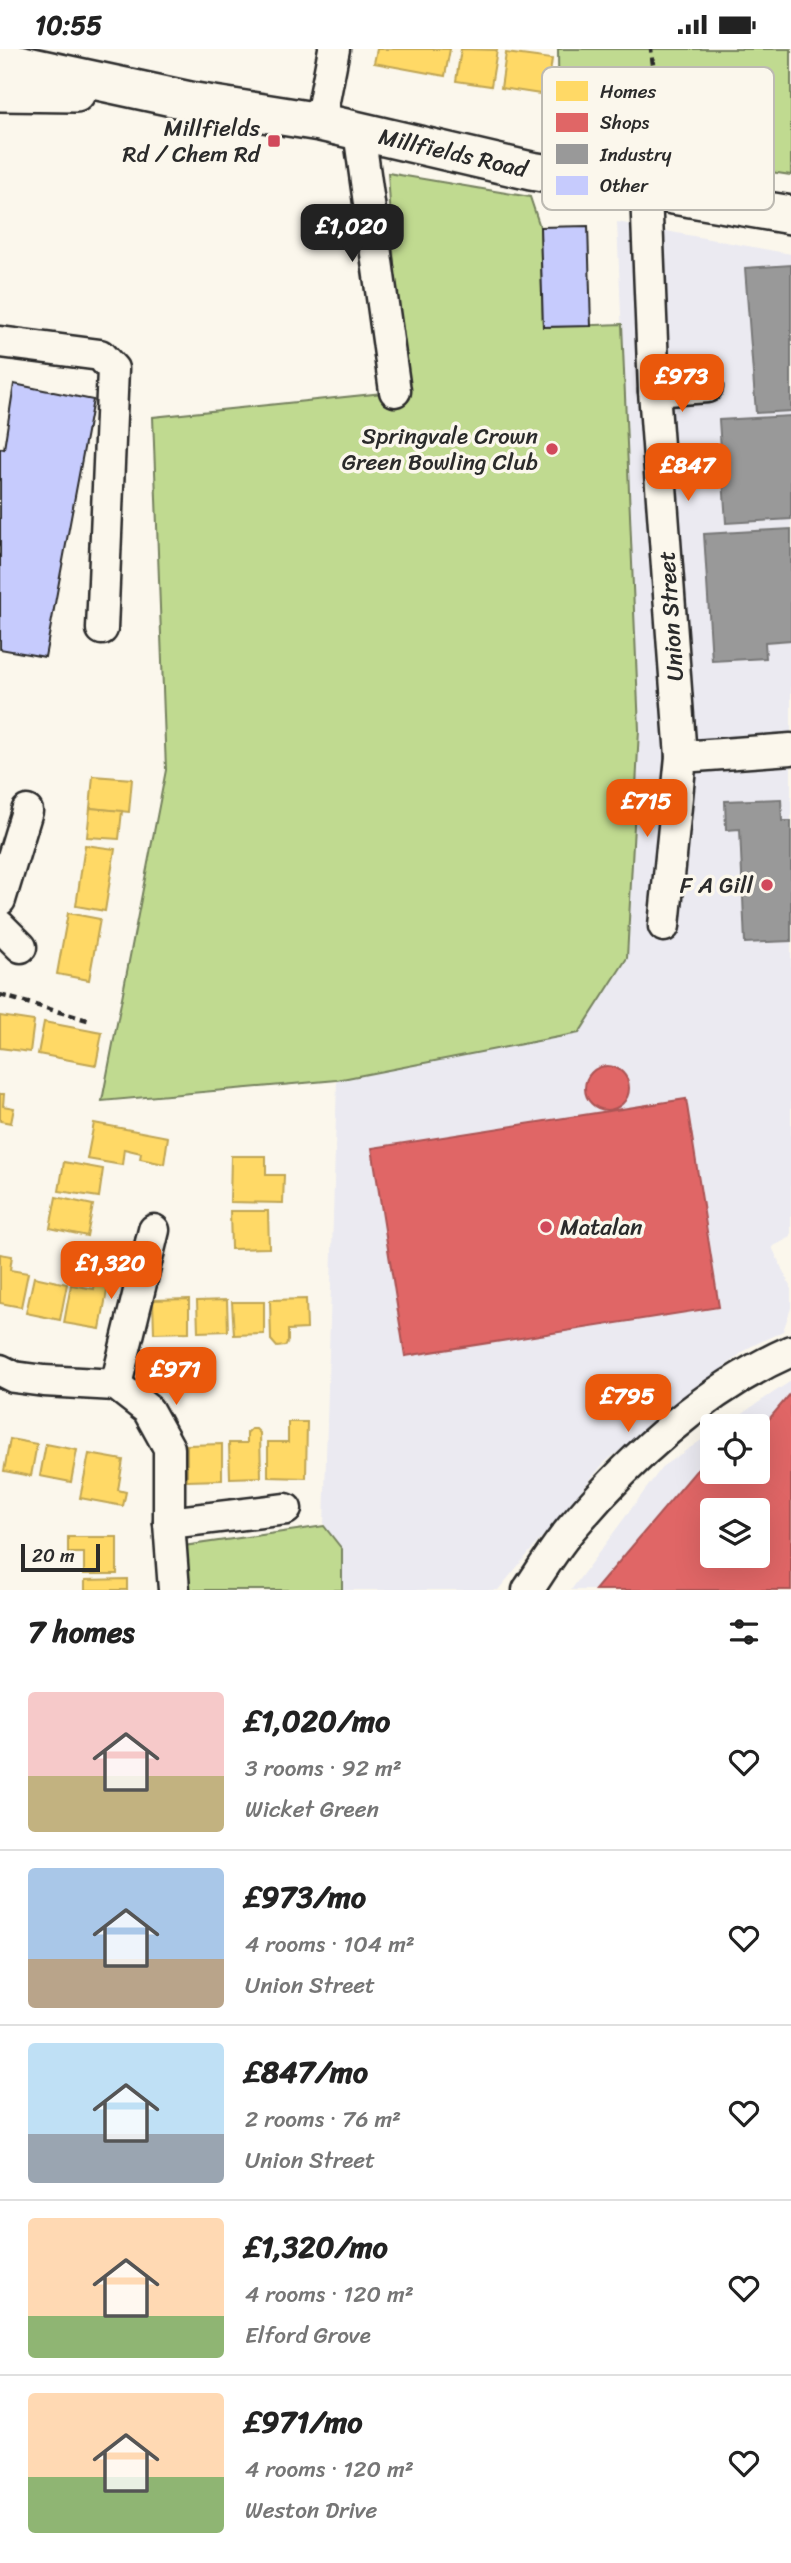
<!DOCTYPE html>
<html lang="en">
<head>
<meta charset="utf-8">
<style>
  body { margin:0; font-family:Sriracha,sans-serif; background:#f6f6f6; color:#222; height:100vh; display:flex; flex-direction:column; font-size:26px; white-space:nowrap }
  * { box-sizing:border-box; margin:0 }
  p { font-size:23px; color:#767676 }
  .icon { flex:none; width:38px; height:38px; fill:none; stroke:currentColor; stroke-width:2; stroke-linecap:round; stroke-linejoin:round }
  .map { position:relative; height:1541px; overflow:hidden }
  .panel { display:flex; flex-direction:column; background:#fff; flex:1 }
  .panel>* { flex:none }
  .tools { position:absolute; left:700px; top:1365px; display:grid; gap:14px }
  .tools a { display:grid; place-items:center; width:70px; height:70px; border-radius:7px; background:#fff; box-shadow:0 7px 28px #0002; font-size:35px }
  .scale { position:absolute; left:21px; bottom:18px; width:79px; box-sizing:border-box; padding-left:7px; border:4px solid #2b2b2b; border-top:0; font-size:19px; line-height:24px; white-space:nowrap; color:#2b2b2b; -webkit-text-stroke:5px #fbf7ec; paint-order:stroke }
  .price { position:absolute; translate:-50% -60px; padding:0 16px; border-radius:14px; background:#ea580c; color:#fff; font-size:23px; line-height:46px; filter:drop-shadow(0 2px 4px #0008) }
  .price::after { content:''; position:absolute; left:50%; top:42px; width:21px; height:16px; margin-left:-10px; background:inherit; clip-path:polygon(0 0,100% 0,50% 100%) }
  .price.active { background:#222; color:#fff }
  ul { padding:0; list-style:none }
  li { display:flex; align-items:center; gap:21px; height:175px; padding:0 28px }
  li+li { border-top:2px solid #e0e0e0 }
  li span { display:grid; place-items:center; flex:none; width:196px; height:140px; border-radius:7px; color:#555 }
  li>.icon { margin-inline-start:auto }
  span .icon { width:84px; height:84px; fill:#fffc; stroke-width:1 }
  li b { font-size:30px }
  h2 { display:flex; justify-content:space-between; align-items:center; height:84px; padding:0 28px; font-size:30px }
  .status { display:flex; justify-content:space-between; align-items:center; height:49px; padding:0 35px; background:#fff; direction:ltr }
  .status svg { height:19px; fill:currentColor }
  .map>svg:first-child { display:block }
  .built { fill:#ebeaf1; fill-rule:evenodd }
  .green { fill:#c0da90; stroke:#76825e; stroke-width:2 }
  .homes { fill:#ffd966; stroke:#bfa554; stroke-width:2 }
  .shops { fill:#e06666; stroke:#aa5454; stroke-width:2; fill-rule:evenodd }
  .industry { fill:#999; stroke:#787878; stroke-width:2 }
  .building { fill:#c6cbfd; stroke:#2b2b2b; stroke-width:2 }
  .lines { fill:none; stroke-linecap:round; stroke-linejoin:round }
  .minor-casing { stroke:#2b2b2b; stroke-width:35 }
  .major-casing { stroke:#2b2b2b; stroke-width:42 }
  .path { stroke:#2b2b2b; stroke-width:4.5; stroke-dasharray:7 5; stroke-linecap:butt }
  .minor { stroke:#fbf7ec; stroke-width:30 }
  .major { stroke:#fbf7ec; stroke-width:37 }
  .poi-dot { fill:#d1495b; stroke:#fbf7ec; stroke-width:2.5 }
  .labels { text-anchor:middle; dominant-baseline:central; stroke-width:7; stroke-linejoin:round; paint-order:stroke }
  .poi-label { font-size:23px; fill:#2b2b2b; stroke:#fbf7ec; text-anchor:end }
  .street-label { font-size:23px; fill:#2b2b2b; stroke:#fbf7ec }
  .key { fill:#fbf7ec; stroke:#bdbab2; stroke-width:2 }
  .key-label { font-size:19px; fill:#2b2b2b }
</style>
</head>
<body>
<div class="status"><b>10:55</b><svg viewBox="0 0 49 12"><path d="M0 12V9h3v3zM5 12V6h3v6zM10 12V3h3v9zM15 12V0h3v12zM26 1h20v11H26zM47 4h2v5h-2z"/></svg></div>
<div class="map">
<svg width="791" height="1541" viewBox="0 0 791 1541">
  <rect width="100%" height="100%" fill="#fbf7ec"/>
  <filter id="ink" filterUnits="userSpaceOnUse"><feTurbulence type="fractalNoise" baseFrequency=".0143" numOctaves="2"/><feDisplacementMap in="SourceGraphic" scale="14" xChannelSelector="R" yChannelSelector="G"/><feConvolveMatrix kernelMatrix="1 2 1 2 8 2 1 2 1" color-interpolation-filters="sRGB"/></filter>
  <g filter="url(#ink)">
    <g class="built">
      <polygon points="617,173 791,205 791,1188 772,1198 791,1239 791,1259 783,1282 748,1299 604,1414 498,1541 342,1541 342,1500 324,1477 337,1031 579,984 639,680"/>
      <path d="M 791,1332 L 791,1541 L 571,1541 L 663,1417 L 712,1384 L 712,1423 L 758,1423 L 758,1377 L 723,1377 ZM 712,1461 L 758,1461 L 758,1507 L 712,1507 Z"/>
    </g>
    <g class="green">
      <polygon points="558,0 791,0 791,126 559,91"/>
      <polygon points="388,124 530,148 540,178 543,278 622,275 639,681 627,909 579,984 337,1031 102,1052 166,721 153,368 402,342"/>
      <polygon points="324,1477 342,1500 342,1541 180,1541 184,1497"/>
    </g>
    <g class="homes">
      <polygon points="377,0 450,0 445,27 374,14"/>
      <polygon points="461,0 497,1 491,37 456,32"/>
      <polygon points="506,4 552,10 547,46 501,39"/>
      <polygon points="93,727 132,730 129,763 90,759"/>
      <polygon points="90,759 122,762 119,790 87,788"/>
      <polygon points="85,796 115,800 105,862 76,857"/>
      <polygon points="68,864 100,870 89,931 57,925"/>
      <polygon points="0,967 34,972 30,1003 0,999"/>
      <polygon points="44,973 102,984 96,1016 38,1005"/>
      <polygon points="0,1045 4,1045 3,1057 14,1059 11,1074 0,1072"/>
      <polygon points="94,1074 168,1088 164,1115 140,1110 141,1104 124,1100 122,1116 87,1110"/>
      <polygon points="231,1107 266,1107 266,1126 284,1126 283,1154 230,1153"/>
      <polygon points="64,1113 103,1120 99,1148 59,1142"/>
      <polygon points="56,1148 93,1156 87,1187 50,1179"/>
      <polygon points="230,1162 268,1162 269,1199 231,1200"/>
      <polygon points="0,1205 12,1207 10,1221 28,1224 21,1258 0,1254"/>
      <polygon points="100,1226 109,1227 109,1231 100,1280 64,1274 71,1236 94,1240 96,1229"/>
      <polygon points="34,1228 67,1235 60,1271 26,1264"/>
      <polygon points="189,1250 189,1283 154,1284 153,1251"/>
      <polygon points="306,1250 307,1280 288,1281 288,1292 285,1297 277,1298 271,1291 270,1251"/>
      <polygon points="227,1251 228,1282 198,1283 197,1252"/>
      <polygon points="232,1253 264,1253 264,1285 234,1286"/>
      <polygon points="288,1373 307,1373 306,1429 268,1428 268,1393 288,1393"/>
      <polygon points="251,1380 256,1380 260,1384 261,1428 230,1429 229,1394 247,1394 247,1384"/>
      <polygon points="10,1390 37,1395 31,1427 4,1422"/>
      <polygon points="46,1395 77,1401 71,1433 40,1427"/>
      <polygon points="222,1395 222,1431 187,1432 187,1396"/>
      <polygon points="89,1405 123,1411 118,1441 126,1443 123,1457 80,1449"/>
      <polygon points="68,1488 117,1488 117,1525 84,1525 84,1504 68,1504"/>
      <polygon points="127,1530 127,1541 85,1541 85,1531"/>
    </g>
    <g class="shops">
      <circle cx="607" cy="1039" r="22"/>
      <polygon points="686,1050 719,1258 405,1307 372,1099"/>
      <path d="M 791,1344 L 791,1541 L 595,1541 L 712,1403 L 712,1423 L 758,1423 L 758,1383 ZM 712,1461 L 758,1461 L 758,1507 L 712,1507 Z"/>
    </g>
    <g class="industry">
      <polygon points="791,216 791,362 756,364 745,219"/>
      <polygon points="791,367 791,470 726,474 719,371"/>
      <polygon points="791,480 791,591 765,593 766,609 712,612 704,485"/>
      <polygon points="781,750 782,772 791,772 791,892 745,894 740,780 726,781 725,752"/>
    </g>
    <g class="building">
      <polygon points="588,177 591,277 543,278 540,178"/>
      <polygon points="14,335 93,351 45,608 0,600 0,399 4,400"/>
    </g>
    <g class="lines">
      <g class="minor-casing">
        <g id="minor">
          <polyline points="320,73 334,0"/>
          <polyline points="359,82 395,342"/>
          <polyline points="646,143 654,342 681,708 791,700"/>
          <polyline points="0,293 100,306 113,320 102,580"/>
          <polyline points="654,342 707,338"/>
          <polyline points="0,851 27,762"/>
          <polyline points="0,877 21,898"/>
          <polyline points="664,877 681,708"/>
          <polyline points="0,1321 14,1328 44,1332 116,1336 148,1361 169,1399 169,1474 174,1541"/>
          <polyline points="116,1336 154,1181"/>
          <polyline points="169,1474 286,1460"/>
          <path d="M 528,1541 C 543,1519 557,1495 575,1475 C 634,1406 707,1339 791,1302"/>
        </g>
      </g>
      <g class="major-casing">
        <g id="major">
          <polyline points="0,11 195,53 320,73 531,122 791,166"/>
          <polyline points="0,43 76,44"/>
        </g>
      </g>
      <g class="path">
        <polyline points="643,110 656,39 651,0"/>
        <polyline points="0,946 91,972"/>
      </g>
      <use href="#minor" class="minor"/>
      <use href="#major" class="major"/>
    </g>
  </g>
  <g class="poi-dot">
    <rect x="267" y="85" width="14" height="14" rx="3.5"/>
    <circle cx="552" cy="400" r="7"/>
    <circle cx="767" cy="836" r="7"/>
    <circle cx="546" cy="1178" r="7"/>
  </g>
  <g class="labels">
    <g class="poi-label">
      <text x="260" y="79">Millfields<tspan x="260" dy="26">Rd / Chem Rd</tspan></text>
      <text x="538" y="387">Springvale Crown<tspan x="538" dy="26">Green Bowling Club</tspan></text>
      <text x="753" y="836">F A Gill</text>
      <text x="560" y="1178" text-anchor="start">Matalan</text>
    </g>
    <g class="street-label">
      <text transform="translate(453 104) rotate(13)">Millfields Road</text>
      <text transform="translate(671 567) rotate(-94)">Union Street</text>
    </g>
  </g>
  <rect x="542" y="18" width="232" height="143" rx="10" class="key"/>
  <rect x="556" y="32" width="32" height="20" fill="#ffd966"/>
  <rect x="556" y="64" width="32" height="19" fill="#e06666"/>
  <rect x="556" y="95" width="32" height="20" fill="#999"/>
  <rect x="556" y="127" width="32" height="19" fill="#c6cbfd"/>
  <g class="key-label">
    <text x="600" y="49">Homes</text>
    <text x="600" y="80">Shops</text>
    <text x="600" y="112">Industry</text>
    <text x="600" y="143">Other</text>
  </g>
</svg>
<div class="tools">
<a><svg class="icon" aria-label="locate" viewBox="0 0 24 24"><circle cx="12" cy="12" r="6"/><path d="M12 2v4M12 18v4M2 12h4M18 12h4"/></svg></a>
<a><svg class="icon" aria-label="layers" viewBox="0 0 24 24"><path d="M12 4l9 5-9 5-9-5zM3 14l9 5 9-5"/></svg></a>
</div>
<div class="scale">20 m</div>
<b class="price active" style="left:352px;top:215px">£1,020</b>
<b class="price" style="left:682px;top:365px">£973</b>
<b class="price" style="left:688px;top:454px">£847</b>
<b class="price" style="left:647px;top:790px">£715</b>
<b class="price" style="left:111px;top:1252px">£1,320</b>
<b class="price" style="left:176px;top:1358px">£971</b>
<b class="price" style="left:628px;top:1385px">£795</b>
</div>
<section class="panel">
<h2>7 homes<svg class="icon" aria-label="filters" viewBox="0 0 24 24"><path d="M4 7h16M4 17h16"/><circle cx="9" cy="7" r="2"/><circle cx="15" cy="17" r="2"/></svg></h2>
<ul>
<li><span style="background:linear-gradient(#f6c9c9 60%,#c2b280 0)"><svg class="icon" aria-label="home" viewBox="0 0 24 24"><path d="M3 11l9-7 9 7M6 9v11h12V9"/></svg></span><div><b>£1,020/mo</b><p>3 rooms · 92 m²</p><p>Wicket Green</p></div><svg class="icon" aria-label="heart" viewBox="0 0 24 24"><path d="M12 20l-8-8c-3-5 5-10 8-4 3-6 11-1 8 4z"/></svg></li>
<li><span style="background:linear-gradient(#a9c7e8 65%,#b9a48a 0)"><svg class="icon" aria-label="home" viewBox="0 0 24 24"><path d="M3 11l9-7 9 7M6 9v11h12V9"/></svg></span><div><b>£973/mo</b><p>4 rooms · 104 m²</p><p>Union Street</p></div><svg class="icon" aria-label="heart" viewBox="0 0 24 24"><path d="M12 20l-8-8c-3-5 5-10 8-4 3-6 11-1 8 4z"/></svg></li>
<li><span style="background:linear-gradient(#bfe0f5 65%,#9aa5b1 0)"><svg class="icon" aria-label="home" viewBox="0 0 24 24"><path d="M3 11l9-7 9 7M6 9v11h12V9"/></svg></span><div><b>£847/mo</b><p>2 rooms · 76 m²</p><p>Union Street</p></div><svg class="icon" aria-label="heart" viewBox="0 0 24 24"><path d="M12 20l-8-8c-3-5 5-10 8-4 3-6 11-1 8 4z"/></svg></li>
<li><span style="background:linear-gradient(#ffd9b3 70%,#8fb573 0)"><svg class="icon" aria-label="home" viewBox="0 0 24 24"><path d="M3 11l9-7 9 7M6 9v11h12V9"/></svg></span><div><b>£1,320/mo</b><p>4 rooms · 120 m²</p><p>Elford Grove</p></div><svg class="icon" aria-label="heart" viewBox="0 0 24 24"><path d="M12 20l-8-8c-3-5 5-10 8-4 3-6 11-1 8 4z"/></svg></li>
<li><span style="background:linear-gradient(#ffd9b3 60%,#8fb573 0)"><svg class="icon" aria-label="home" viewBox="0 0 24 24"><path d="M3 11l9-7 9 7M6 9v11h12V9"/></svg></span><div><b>£971/mo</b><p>4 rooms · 120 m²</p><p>Weston Drive</p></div><svg class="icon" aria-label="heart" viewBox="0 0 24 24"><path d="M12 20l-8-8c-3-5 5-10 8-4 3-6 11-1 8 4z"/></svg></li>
</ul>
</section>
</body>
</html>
